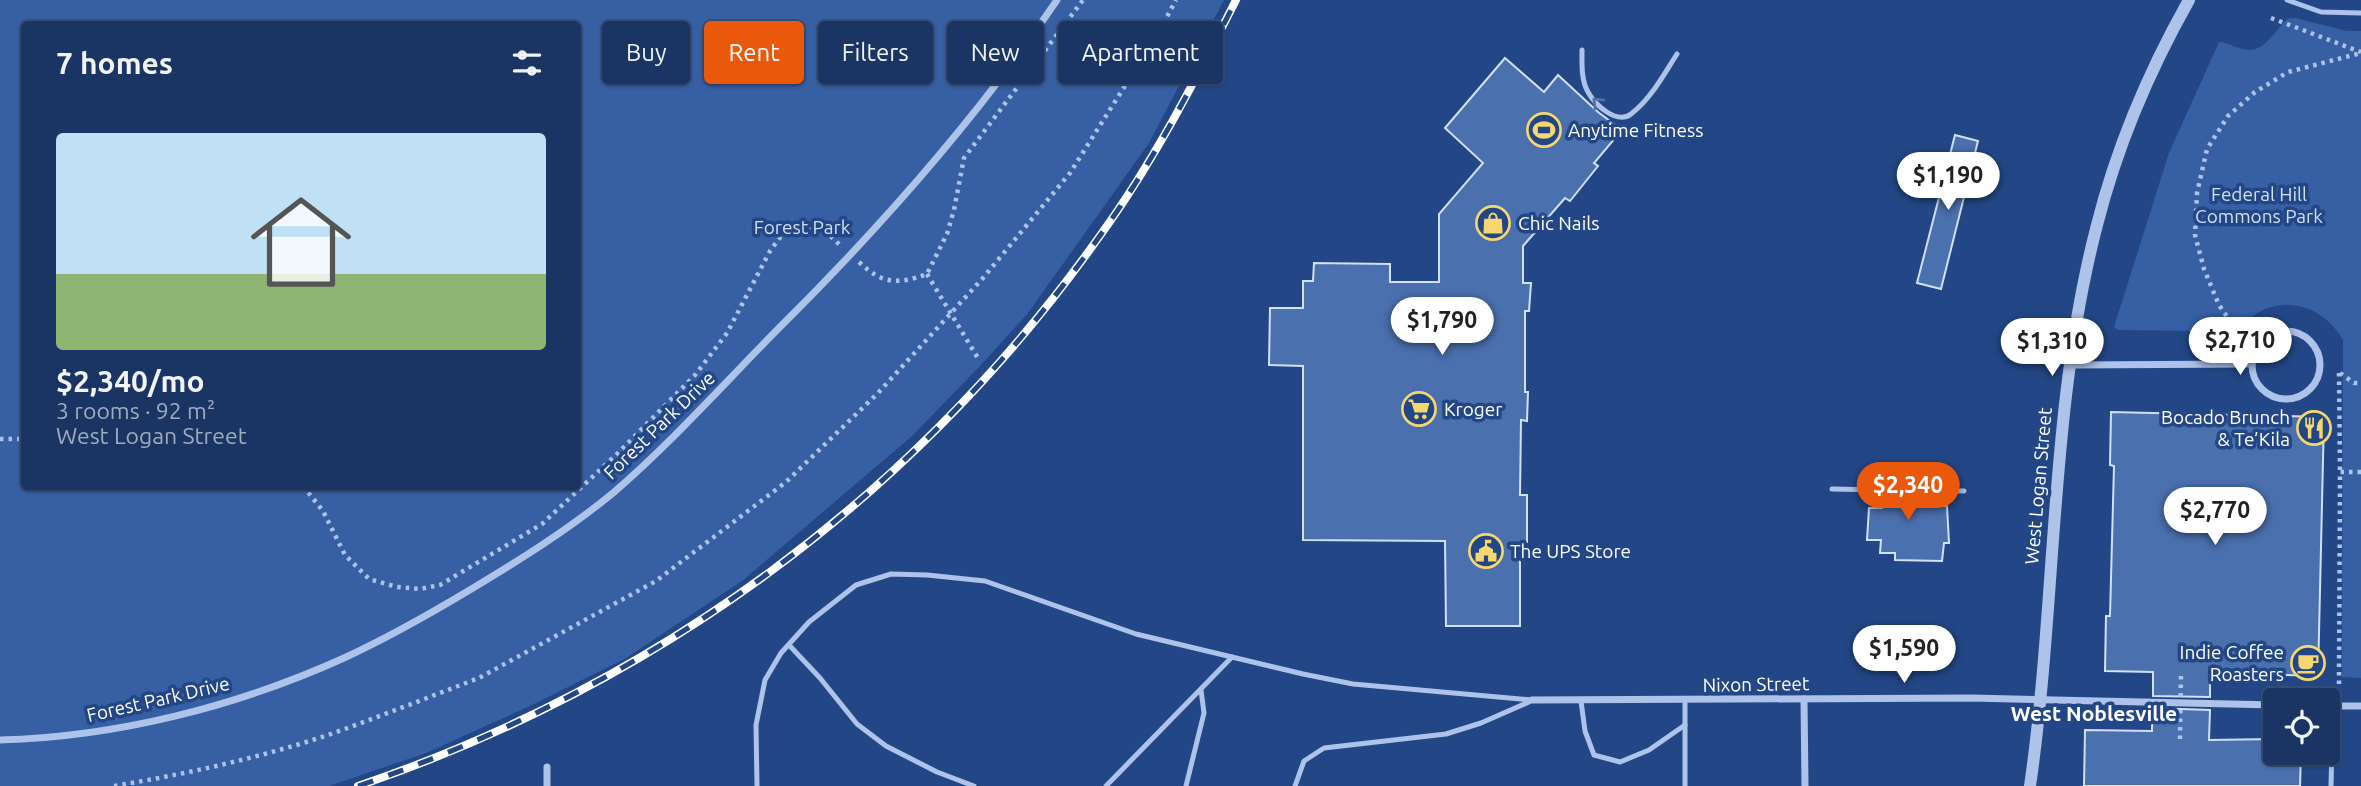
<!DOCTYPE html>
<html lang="en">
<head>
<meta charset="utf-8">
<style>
  body { margin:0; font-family:Ubuntu,sans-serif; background:#233d6a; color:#f1f3f6; height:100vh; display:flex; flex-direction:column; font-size:26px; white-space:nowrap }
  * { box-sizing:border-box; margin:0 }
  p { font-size:23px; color:#9fabbf }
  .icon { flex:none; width:38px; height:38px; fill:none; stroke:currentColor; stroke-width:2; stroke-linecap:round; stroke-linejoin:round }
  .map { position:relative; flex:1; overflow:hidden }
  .details { position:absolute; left:21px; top:21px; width:560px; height:469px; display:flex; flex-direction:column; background:#1a3564; border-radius:7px; box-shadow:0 2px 5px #0004,0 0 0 2px #385078 }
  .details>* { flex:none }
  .top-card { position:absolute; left:602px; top:21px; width:665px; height:63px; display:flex; gap:14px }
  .buttons { position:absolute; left:2263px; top:688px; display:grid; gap:14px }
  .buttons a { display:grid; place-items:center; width:77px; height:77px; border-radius:7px; background:#1a3564; box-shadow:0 2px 5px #0004,0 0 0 2px #385078; font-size:35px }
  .price { position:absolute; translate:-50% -60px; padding:0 16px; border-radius:24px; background:#fff; color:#222; font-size:23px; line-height:46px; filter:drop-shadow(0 2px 4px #0008) }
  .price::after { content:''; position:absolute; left:50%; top:42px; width:21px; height:16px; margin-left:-10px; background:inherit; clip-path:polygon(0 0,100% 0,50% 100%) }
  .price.selected { background:#ea580c; color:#fff }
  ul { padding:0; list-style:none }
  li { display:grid; align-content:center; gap:14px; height:371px; padding:0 35px }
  li span { display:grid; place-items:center; height:217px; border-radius:7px; color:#555 }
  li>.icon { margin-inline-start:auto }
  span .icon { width:126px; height:126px; fill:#fffc; stroke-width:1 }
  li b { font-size:30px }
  h2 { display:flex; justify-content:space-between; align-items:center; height:84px; padding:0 35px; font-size:30px }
  .chip { padding:0 24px; border-radius:7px; background:#1a3564; box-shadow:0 2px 5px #0004,0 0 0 2px #385078; font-size:24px; line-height:63px }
  .chip.selected { background:#ea580c; color:#fff }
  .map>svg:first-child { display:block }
  .green { fill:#375fa3; fill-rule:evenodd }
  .building { fill:#4b70ae; stroke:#d1dff7; stroke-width:2 }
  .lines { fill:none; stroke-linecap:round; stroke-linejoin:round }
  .path { stroke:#adc3e9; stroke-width:4.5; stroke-dasharray:3.5 5; stroke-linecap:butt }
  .service { stroke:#adc3e9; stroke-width:5 }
  .minor { stroke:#adc3e9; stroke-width:7 }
  .tertiary { stroke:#adc3e9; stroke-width:12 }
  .rail-casing { stroke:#fff; stroke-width:8 }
  .rail { stroke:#234786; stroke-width:5; stroke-dasharray:16; stroke-linecap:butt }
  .path-bridge { stroke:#adc3e9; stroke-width:4.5; stroke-dasharray:3.5 5; stroke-linecap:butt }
  .oneway { stroke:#5372a9 }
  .labels { text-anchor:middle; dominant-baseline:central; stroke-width:7; stroke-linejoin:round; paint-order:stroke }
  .poi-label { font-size:19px; fill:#fff; stroke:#234786; text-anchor:start }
  .park-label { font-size:19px; fill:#d1dff7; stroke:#234786 }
  .street-label { font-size:19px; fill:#fff; stroke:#234786 }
  .neighbourhood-label { font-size:21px; font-weight:bold; fill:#fff; stroke:#234786 }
</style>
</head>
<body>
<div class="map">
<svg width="2361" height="786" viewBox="0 0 2361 786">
  <rect width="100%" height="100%" fill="#234786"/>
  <g class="green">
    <path d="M 0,0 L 1224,0 L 1149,143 L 1028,313 L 981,365 L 912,436 L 742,581 L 626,658 L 532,705 L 426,753 L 329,786 L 0,786 ZM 24,24 L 578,24 L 578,486 L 24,486 Z"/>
    <path d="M 2289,18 L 2295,18 L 2347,31 L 2361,31 L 2361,678 L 2342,677 L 2343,340 C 2326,310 2291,295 2259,312 C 2249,318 2238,328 2226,331 C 2219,333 2208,331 2199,331 C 2172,331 2145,330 2118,330 L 2114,327 L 2169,153 L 2219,42 C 2229,43 2238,49 2248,50 C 2267,51 2276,27 2289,18 Z"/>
  </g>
  <g class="building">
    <polygon points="1505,58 1544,92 1558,75 1598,112 1622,130 1594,163 1598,166 1570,201 1565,198 1523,246 1523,283 1531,283 1529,311 1525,311 1525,392 1528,392 1527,421 1521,420 1520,495 1527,495 1527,542 1520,542 1520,626 1446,626 1445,541 1303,540 1303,366 1269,365 1270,308 1303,308 1303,281 1313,281 1314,263 1390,264 1390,282 1439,282 1439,214 1483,163 1445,128"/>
    <polygon points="1955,135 1978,141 1941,289 1917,283"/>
    <polygon points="2111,412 2324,417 2318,676 2210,673 2210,697 2153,696 2153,672 2105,671 2106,616 2110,616 2114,466 2110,465"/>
    <polygon points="1916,471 1916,485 1911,491 1916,495 1916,506 1947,506 1949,543 1944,543 1942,561 1895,560 1895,553 1880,553 1881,540 1867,540 1869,508 1882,508 1882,495 1887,491 1882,485 1882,472"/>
    <polygon points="2152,708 2210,710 2209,740 2275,739 2275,752 2301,752 2300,786 2084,786 2085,730 2152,731"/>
  </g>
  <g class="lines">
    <g class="path">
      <polyline points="2271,18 2361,52"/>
      <path d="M 859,262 C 882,284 898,285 927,274 L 947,234 L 954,210 L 964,158 L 1083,0"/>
      <polyline points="927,274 979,360"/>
      <polyline points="2241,337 2219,305 2204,269 2195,235 2197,193 2207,149 2228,116 2255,92 2288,72 2361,53"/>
      <polyline points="2339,373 2340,472"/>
      <polyline points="2340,373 2354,383 2361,383"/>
      <polyline points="0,439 24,439"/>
      <polyline points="303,486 323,511 345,555 369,579 397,587 420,589 440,585 542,524 617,454 695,375 727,333 770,251 781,236 797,228 820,226 842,247"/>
      <polyline points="2339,684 2340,472 2361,472"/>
      <path d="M 114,786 C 186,774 259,758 328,735 C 379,717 429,697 479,678 L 656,581 L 786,482 L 878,393 L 983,278 L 1070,173 L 1157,35 L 1176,0"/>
    </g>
    <g class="service">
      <polyline points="2287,0 2321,12 2361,13"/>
      <path d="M 1582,50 C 1582,64 1581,80 1588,92 C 1595,105 1617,125 1631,114 C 1651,99 1664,74 1677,54"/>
      <polyline points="1832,489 1882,490"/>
      <polyline points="1916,490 1964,491"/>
      <polyline points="789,645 820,678 857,724 886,746 937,772 974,786"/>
      <polyline points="1581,701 1585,731 1594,755 1620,762 1649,750 1685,725"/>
      <polyline points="757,786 756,725 765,680 781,653 809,622 856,585 891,574 927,575 985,581 1136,634 1303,674 1353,684 1532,700"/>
      <polyline points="1106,786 1232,657"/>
      <polyline points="1186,786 1204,713 1201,690"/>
      <polyline points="1295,786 1304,761 1324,748 1446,734 1481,723 1529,702"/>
      <polyline points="1685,786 1685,701"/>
      <polyline points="2331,786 2333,706"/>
    </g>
    <g class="minor">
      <circle cx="2286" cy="365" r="34"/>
      <polyline points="2071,365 2252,364"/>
      <polyline points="1804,699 1805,786"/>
      <polyline points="1532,700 1971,698 2275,705"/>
      <polyline points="2328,706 2361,706"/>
      <path d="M 0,740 C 117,737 238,706 344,658 C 387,638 428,615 468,591 C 518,561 568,530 613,493 C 670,444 722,386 775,332 C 878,230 976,120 1057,0"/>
      <polyline points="547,786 547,767"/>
    </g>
    <path class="tertiary" d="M 2030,786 C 2057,600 2049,408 2097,225 C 2117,146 2149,71 2189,0"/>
    <g class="rail-casing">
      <path id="rail" d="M 358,786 C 658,684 915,496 1099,237 C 1153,163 1195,81 1236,0"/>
    </g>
    <use href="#rail" class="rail"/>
    <polyline class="path-bridge" points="2180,739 2181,673"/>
  </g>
  <defs><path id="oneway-chevron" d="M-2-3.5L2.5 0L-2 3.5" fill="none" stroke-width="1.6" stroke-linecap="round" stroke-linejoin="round" transform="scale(1.75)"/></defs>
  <use class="oneway" href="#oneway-chevron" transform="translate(1597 102) rotate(-135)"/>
  <defs>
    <g id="stadium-ring" transform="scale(1.75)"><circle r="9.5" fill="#234786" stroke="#f4d86f" stroke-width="1.5"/><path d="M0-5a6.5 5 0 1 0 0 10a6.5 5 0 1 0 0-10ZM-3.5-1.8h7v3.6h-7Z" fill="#f4d86f"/></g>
    <g id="shop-ring" transform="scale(1.75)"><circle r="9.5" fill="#234786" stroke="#f4d86f" stroke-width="1.5"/><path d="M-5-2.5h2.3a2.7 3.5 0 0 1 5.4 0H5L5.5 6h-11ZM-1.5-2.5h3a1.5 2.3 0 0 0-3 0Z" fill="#f4d86f"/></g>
    <g id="supermarket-ring" transform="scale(1.75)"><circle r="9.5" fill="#234786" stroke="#f4d86f" stroke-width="1.5"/><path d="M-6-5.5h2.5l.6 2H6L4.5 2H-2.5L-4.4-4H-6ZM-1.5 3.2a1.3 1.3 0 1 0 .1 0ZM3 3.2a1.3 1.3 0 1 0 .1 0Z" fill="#f4d86f"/></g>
    <g id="restaurant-ring" transform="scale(1.75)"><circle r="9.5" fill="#234786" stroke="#f4d86f" stroke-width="1.5"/><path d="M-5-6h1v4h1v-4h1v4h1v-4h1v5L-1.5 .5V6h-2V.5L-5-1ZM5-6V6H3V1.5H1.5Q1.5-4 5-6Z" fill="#f4d86f"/></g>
    <g id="civic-ring" transform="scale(1.75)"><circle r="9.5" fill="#234786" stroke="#f4d86f" stroke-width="1.5"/><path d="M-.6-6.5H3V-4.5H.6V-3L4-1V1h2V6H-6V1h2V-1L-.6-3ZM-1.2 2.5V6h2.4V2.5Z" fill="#f4d86f"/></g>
    <g id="cafe-ring" transform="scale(1.75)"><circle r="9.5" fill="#234786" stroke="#f4d86f" stroke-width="1.5"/><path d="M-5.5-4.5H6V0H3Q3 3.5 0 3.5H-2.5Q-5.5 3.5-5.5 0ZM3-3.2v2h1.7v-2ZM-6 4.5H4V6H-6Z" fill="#f4d86f"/></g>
  </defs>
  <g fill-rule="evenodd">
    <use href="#stadium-ring" x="1544" y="130"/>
    <use href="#shop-ring" x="1493" y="223"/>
    <use href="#supermarket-ring" x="1419" y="409"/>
    <use href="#restaurant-ring" x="2314" y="428"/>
    <use href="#civic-ring" x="1486" y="551"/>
    <use href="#cafe-ring" x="2308" y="663"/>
  </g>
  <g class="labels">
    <g class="poi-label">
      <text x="1568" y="130">Anytime Fitness</text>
      <text x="1518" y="223">Chic Nails</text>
      <text x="1444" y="409">Kroger</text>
      <text x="2290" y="417" text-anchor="end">Bocado Brunch<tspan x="2290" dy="22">&amp; Te’Kila</tspan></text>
      <text x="1510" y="551">The UPS Store</text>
      <text x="2284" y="652" text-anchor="end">Indie Coffee<tspan x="2284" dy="22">Roasters</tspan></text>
    </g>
    <g class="park-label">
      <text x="2259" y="194">Federal Hill<tspan x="2259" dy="22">Commons Park</tspan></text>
      <text x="802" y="227">Forest Park</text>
    </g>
    <g class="street-label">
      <text transform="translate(659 425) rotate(-44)">Forest Park Drive</text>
      <text transform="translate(2038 486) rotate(-85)">West Logan Street</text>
      <text transform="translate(1756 684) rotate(-1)">Nixon Street</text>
      <text transform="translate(158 699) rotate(-13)">Forest Park Drive</text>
    </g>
    <g class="neighbourhood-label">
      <text x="2094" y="713">West Noblesville</text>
    </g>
  </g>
</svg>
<div class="buttons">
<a><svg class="icon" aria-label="locate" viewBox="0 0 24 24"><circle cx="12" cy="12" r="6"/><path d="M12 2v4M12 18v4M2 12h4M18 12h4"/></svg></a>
</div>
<b class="price" style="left:1948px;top:212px">$1,190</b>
<b class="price" style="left:1442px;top:357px">$1,790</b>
<b class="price" style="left:2240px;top:377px">$2,710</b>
<b class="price" style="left:2052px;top:378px">$1,310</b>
<b class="price selected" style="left:1908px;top:522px">$2,340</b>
<b class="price" style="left:2215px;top:547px">$2,770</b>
<b class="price" style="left:1904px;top:685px">$1,590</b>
<div class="top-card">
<a class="chip">Buy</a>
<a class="chip selected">Rent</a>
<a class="chip">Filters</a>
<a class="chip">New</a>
<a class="chip">Apartment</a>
</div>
<section class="details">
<h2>7 homes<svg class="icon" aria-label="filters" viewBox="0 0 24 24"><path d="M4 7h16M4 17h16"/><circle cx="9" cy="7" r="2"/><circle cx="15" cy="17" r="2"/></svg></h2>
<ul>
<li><span style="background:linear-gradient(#bfe0f5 65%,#8fb573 0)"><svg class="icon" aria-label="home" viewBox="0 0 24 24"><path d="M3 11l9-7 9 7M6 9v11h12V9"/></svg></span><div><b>$2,340/mo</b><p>3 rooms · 92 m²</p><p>West Logan Street</p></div></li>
</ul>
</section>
</div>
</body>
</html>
